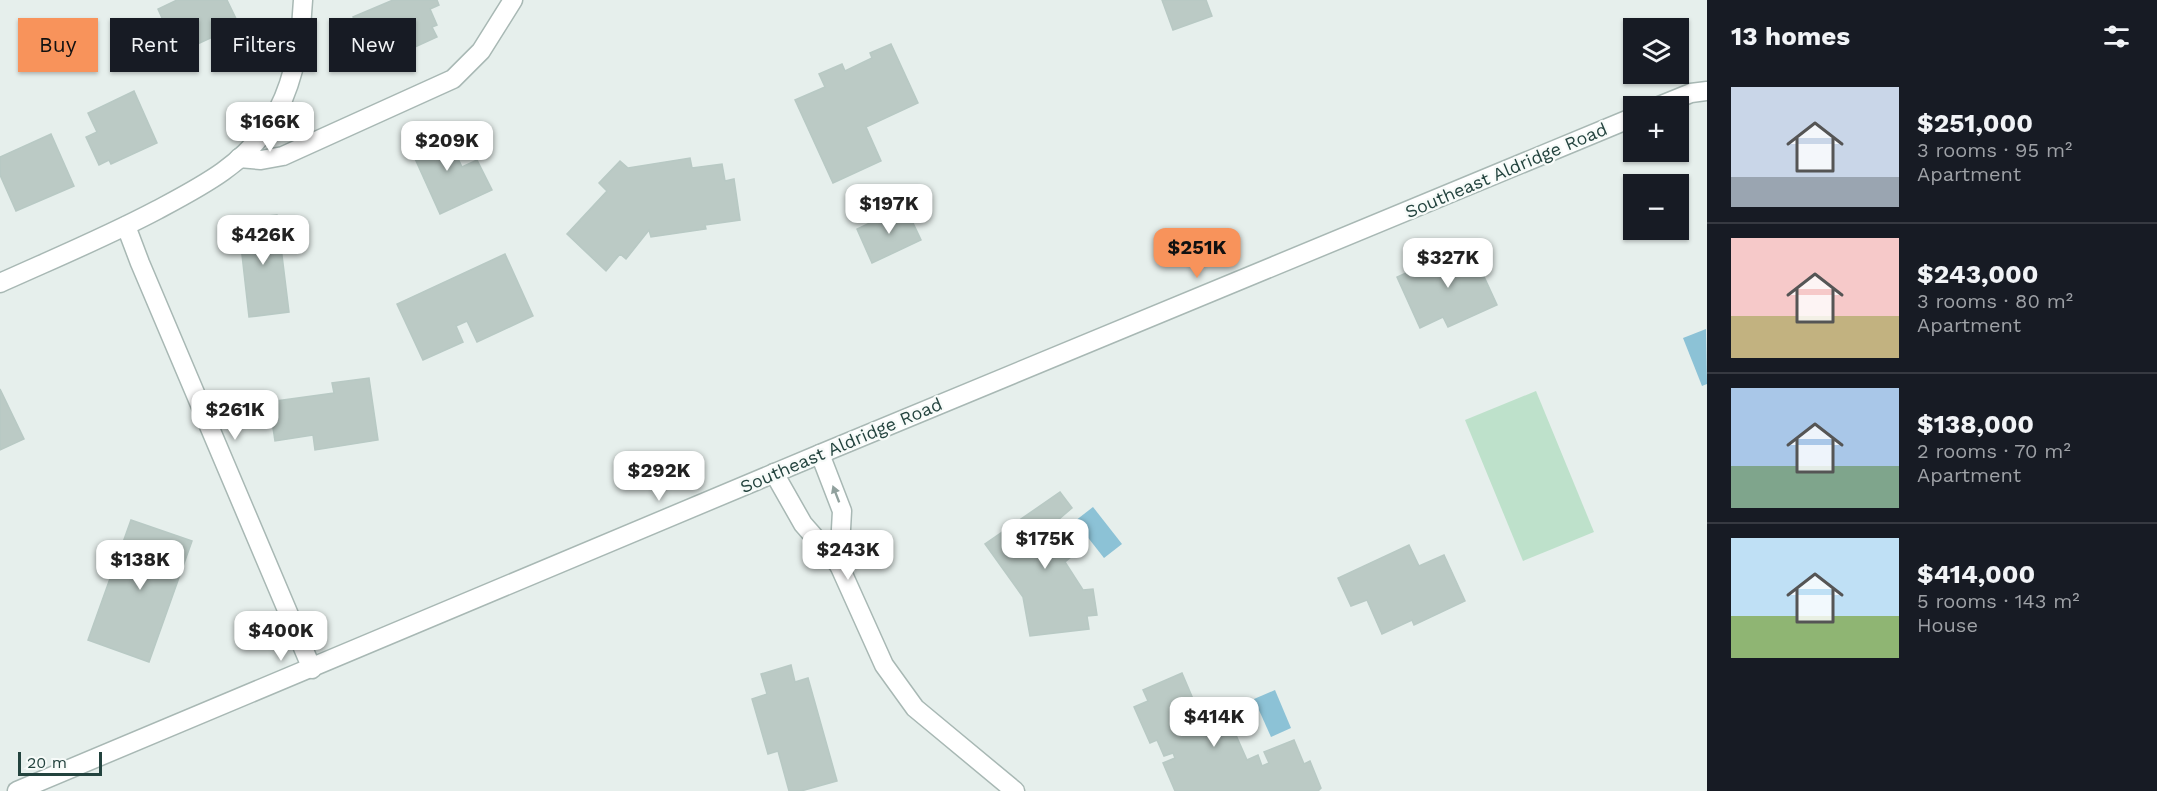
<!DOCTYPE html>
<html lang="en">
<head>
<meta charset="utf-8">
<style>
  body { margin:0; font-family:"Work Sans",sans-serif; background:#20242c; color:#f1f3f6; height:100vh; display:flex; flex-direction:column; font-size:22px; white-space:nowrap }
  * { box-sizing:border-box; margin:0 }
  p { font-size:20px; color:#9ea1a6 }
  .icon { flex:none; width:33px; height:33px; fill:none; stroke:currentColor; stroke-width:2; stroke-linecap:round; stroke-linejoin:round }
  .map { position:relative; flex:1; overflow:hidden }
  .side { display:flex; flex-direction:column; background:#171b24; width:450px }
  .side>* { flex:none }
  .top-card { position:absolute; left:18px; top:18px; width:570px; height:54px; display:flex; gap:12px }
  .fabs { position:absolute; left:1623px; top:18px; display:grid; gap:12px }
  .fabs a { display:grid; place-items:center; width:66px; height:66px; border-radius:0px; background:#171b24; box-shadow:0 2px 4px #0004; font-size:30px }
  .scale { position:absolute; left:18px; bottom:15px; width:84px; box-sizing:border-box; padding-left:6px; border:3px solid #23433e; border-top:0; font-size:16px; line-height:21px; white-space:nowrap; color:#23433e; -webkit-text-stroke:4px #f7fbf9; paint-order:stroke }
  .price { position:absolute; translate:-50% -51px; padding:0 14px; border-radius:12px; background:#fff; color:#222; font-size:20px; line-height:39px; filter:drop-shadow(0 2px 3px #0008) }
  .price::after { content:''; position:absolute; left:50%; top:36px; width:18px; height:14px; margin-left:-9px; background:inherit; clip-path:polygon(0 0,100% 0,50% 100%) }
  .price.on { background:#f8935b; color:#111 }
  ul { padding:0; list-style:none }
  li { display:flex; align-items:center; gap:18px; height:150px; padding:0 24px }
  li+li { border-top:2px solid #363941 }
  li span { display:grid; place-items:center; flex:none; width:168px; height:120px; border-radius:0px; color:#555 }
  li>.icon { margin-inline-start:auto }
  span .icon { width:72px; height:72px; fill:#fffc; stroke-width:1 }
  li b { font-size:26px }
  h2 { display:flex; justify-content:space-between; align-items:center; height:72px; padding:0 24px; font-size:26px }
  .pill { padding:0 21px; border-radius:0px; background:#171b24; box-shadow:0 2px 4px #0004; font-size:21px; line-height:54px }
  .pill.on { background:#f8935b; color:#111 }
  main { display:flex; flex:1; min-height:0 }
  .map>svg:first-child { display:block }
  .green { fill:#bee1cb }
  .water { fill:#8cc2d6 }
  .building { fill:#bbcac5; stroke:#b8c9c4; stroke-width:1.5 }
  .lines { fill:none; stroke-linecap:round; stroke-linejoin:round }
  .minor-casing { stroke:#a8b8b4; stroke-width:21 }
  .minor { stroke:#fff; stroke-width:18 }
  .oneway { fill:#91a19e }
  .labels { text-anchor:middle; dominant-baseline:central; stroke-width:4.5; stroke-linejoin:round; paint-order:stroke }
  .street-label { font-size:18px; fill:#23433e; stroke:#f7fbf9 }
</style>
</head>
<body>
<main>
<div class="map">
<svg width="1707" height="791" viewBox="0 0 1707 791">
  <rect width="100%" height="100%" fill="#e6efec"/>
  <polygon class="green" points="1536,391 1594,532 1523,561 1465,420"/>
  <g class="water">
    <polygon points="1706,329 1707,384 1702,386 1683,338"/>
    <polygon points="1093,507 1122,544 1104,558 1075,521"/>
    <polygon points="1275,690 1291,728 1271,737 1254,699"/>
  </g>
  <g class="building">
    <polygon points="177,0 227,0 239,25 178,53 158,9"/>
    <polygon points="393,0 437,0 439,5 430,9 437,25 432,27 437,37 380,63 369,39 364,42 353,17"/>
    <polygon points="1162,0 1206,0 1212,16 1173,30"/>
    <polygon points="891,44 918,103 866,127 881,161 833,183 795,100 825,87 819,74 842,64 845,71 872,58 870,53"/>
    <polygon points="134,91 157,143 111,164 109,160 99,165 86,137 97,132 88,113"/>
    <polygon points="443,127 462,167 477,160 492,190 440,214 408,143"/>
    <polygon points="51,134 74,186 16,211 0,175 0,157"/>
    <polygon points="690,158 692,168 722,164 725,181 734,179 740,220 705,225 706,229 651,237 649,230 626,259 620,254 606,271 567,234 607,191 599,183 620,161 628,168"/>
    <polygon points="905,206 921,240 872,263 857,229"/>
    <polygon points="277,215 289,312 249,317 238,219"/>
    <polygon points="1469,244 1497,305 1448,327 1443,317 1420,328 1397,277"/>
    <polygon points="505,254 533,316 477,342 467,321 456,326 463,342 423,360 397,304"/>
    <polygon points="369,378 378,440 315,450 313,435 275,441 269,402 334,393 332,383"/>
    <polygon points="0,389 24,439 0,450"/>
    <polygon points="1060,492 1072,508 1058,520 1083,547 1065,562 1083,590 1093,589 1097,615 1087,616 1089,629 1030,636 1023,597 985,544"/>
    <polygon points="131,520 192,541 149,662 88,640"/>
    <polygon points="1409,545 1419,566 1444,555 1465,601 1414,625 1412,620 1382,634 1367,600 1351,606 1338,578"/>
    <polygon points="791,665 795,682 808,678 837,781 801,791 789,791 778,751 768,754 752,699 767,694 761,674"/>
    <polygon points="1182,673 1196,706 1204,703 1207,710 1215,707 1228,736 1235,733 1247,760 1258,755 1262,766 1269,763 1264,752 1294,740 1304,764 1310,761 1321,788 1318,791 1175,791 1163,763 1175,758 1173,753 1164,756 1157,740 1150,743 1134,707 1148,701 1143,690"/>
  </g>
  <g class="lines">
    <g class="minor-casing">
      <g id="minor">
        <polyline points="1659,106 1691,93 1707,91"/>
        <polyline points="239,158 261,160 283,156 453,79 481,51 513,0"/>
        <polyline points="126,226 140,263 312,669"/>
        <path d="M 0,283 C 53,259 106,237 157,210 C 200,187 244,165 271,122 C 293,88 301,40 303,0"/>
        <polyline points="774,473 803,524 839,565 842,511 820,454"/>
        <polyline points="839,565 884,665 915,708 1015,791"/>
        <polyline points="17,791 820,454 1634,117"/>
      </g>
    </g>
    <use href="#minor" class="minor"/>
  </g>
  <defs><path id="oneway-solid" d="M-6-.8H1V-3.2L6.5 0L1 3.2V.8H-6Z" transform="scale(1.5)"/></defs>
  <use class="oneway" href="#oneway-solid" transform="translate(836 494) rotate(-111)"/>
  <g class="labels">
    <g class="street-label">
      <text transform="translate(1506 170) rotate(-23)">Southeast Aldridge Road</text>
      <text transform="translate(841 445) rotate(-23)">Southeast Aldridge Road</text>
    </g>
  </g>
</svg>
<div class="fabs">
<a><svg class="icon" aria-label="layers" viewBox="0 0 24 24"><path d="M12 4l9 5-9 5-9-5zM3 14l9 5 9-5"/></svg></a>
<a>+</a>
<a>−</a>
</div>
<div class="scale">20 m</div>
<b class="price" style="left:270px;top:153px">$166K</b>
<b class="price" style="left:447px;top:172px">$209K</b>
<b class="price" style="left:889px;top:235px">$197K</b>
<b class="price" style="left:263px;top:266px">$426K</b>
<b class="price on" style="left:1197px;top:279px">$251K</b>
<b class="price" style="left:1448px;top:289px">$327K</b>
<b class="price" style="left:235px;top:441px">$261K</b>
<b class="price" style="left:659px;top:502px">$292K</b>
<b class="price" style="left:1045px;top:570px">$175K</b>
<b class="price" style="left:848px;top:581px">$243K</b>
<b class="price" style="left:140px;top:591px">$138K</b>
<b class="price" style="left:281px;top:662px">$400K</b>
<b class="price" style="left:1214px;top:748px">$414K</b>
<div class="top-card">
<a class="pill on">Buy</a>
<a class="pill">Rent</a>
<a class="pill">Filters</a>
<a class="pill">New</a>
</div>
</div>
<section class="side">
<h2>13 homes<svg class="icon" aria-label="filters" viewBox="0 0 24 24"><path d="M4 7h16M4 17h16"/><circle cx="9" cy="7" r="2"/><circle cx="15" cy="17" r="2"/></svg></h2>
<ul>
<li><span style="background:linear-gradient(#c9d6e8 75%,#9aa5b1 0)"><svg class="icon" aria-label="home" viewBox="0 0 24 24"><path d="M3 11l9-7 9 7M6 9v11h12V9"/></svg></span><div><b>$251,000</b><p>3 rooms · 95 m²</p><p>Apartment</p></div></li>
<li><span style="background:linear-gradient(#f6c9c9 65%,#c2b280 0)"><svg class="icon" aria-label="home" viewBox="0 0 24 24"><path d="M3 11l9-7 9 7M6 9v11h12V9"/></svg></span><div><b>$243,000</b><p>3 rooms · 80 m²</p><p>Apartment</p></div></li>
<li><span style="background:linear-gradient(#a9c7e8 65%,#7fa58c 0)"><svg class="icon" aria-label="home" viewBox="0 0 24 24"><path d="M3 11l9-7 9 7M6 9v11h12V9"/></svg></span><div><b>$138,000</b><p>2 rooms · 70 m²</p><p>Apartment</p></div></li>
<li><span style="background:linear-gradient(#bfe0f5 65%,#8fb573 0)"><svg class="icon" aria-label="home" viewBox="0 0 24 24"><path d="M3 11l9-7 9 7M6 9v11h12V9"/></svg></span><div><b>$414,000</b><p>5 rooms · 143 m²</p><p>House</p></div></li>
</ul>
</section>
</main>
</body>
</html>
